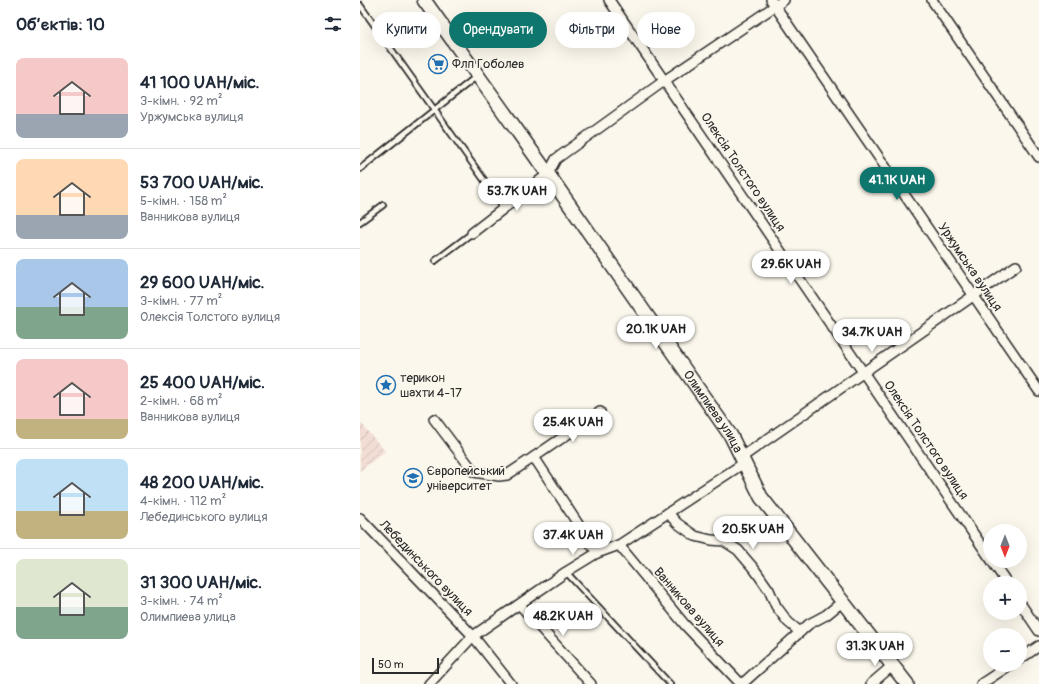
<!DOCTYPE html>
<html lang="uk">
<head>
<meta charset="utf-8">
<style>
  body { margin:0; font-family:Pangolin,sans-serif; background:#f6f6f7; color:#1f2937; height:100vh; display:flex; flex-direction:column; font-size:15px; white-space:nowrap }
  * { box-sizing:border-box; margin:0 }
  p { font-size:13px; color:#747a83 }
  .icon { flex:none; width:22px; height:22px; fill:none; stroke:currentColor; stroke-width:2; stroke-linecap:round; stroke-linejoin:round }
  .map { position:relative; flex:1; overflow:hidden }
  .panel { display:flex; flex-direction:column; background:#fff; width:360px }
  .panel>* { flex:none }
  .guide { position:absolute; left:12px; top:12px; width:380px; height:36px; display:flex; gap:8px }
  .needle { width:26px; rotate:180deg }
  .buttons { position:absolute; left:623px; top:524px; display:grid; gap:8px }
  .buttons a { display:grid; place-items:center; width:44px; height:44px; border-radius:50%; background:#fff; box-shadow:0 4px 16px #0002; font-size:20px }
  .scale { position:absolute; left:12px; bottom:10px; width:67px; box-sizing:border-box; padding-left:4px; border:2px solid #2b2b2b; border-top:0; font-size:11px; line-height:14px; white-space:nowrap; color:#2b2b2b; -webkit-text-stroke:3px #fbf7ec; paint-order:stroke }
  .price { position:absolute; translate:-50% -34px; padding:0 9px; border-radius:14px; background:#fff; color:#222; font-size:13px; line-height:26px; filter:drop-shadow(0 1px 2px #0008) }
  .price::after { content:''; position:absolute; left:50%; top:24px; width:12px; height:9px; margin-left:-6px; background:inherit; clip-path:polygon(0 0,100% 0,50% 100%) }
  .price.active { background:#0f766e; color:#fff }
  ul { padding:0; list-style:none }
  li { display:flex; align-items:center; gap:12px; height:100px; padding:0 16px }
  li+li { border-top:1px solid #e0e1e3 }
  li span { display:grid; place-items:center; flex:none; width:112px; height:80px; border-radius:8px; color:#555 }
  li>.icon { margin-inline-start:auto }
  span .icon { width:48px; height:48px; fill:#fffc; stroke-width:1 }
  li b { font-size:17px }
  h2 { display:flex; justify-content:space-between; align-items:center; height:48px; padding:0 16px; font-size:17px }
  .chip { padding:0 14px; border-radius:18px; background:#fff; box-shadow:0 4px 16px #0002; font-size:14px; line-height:36px }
  .chip.active { background:#0f766e; color:#fff }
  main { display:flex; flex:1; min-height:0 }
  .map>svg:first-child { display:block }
  .industrial { fill:url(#industrial-furrows) }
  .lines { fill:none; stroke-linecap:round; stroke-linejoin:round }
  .lane-casing { stroke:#2b2b2b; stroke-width:8 }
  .street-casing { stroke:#2b2b2b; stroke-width:12 }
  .secondary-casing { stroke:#2b2b2b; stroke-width:16 }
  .lane { stroke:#fbf7ec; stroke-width:4.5 }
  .street { stroke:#fbf7ec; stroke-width:9 }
  .secondary { stroke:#fbf7ec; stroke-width:13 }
  .labels { text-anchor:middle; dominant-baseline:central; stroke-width:3.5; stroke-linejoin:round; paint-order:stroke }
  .poi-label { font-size:13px; fill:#2b2b2b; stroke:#fbf7ec; text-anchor:start }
  .street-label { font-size:13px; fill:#2b2b2b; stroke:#fbf7ec }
</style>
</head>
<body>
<main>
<section class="panel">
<h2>Об’єктів: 10<svg class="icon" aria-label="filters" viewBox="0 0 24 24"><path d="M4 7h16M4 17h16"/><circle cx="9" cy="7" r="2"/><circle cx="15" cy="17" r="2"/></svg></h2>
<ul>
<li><span style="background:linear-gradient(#f6c9c9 70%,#9aa5b1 0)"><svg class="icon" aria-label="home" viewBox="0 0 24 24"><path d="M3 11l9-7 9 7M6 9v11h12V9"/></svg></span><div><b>41 100 UAH/міс.</b><p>3-кімн. · 92 m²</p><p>Уржумська вулиця</p></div></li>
<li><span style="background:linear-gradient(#ffd9b3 70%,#9aa5b1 0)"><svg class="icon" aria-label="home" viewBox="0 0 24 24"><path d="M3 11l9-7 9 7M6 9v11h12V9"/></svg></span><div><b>53 700 UAH/міс.</b><p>5-кімн. · 158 m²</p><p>Ванникова вулиця</p></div></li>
<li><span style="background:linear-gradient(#a9c7e8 60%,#7fa58c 0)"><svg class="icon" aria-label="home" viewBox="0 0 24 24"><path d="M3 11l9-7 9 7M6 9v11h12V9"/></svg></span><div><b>29 600 UAH/міс.</b><p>3-кімн. · 77 m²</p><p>Олексія Толстого вулиця</p></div></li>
<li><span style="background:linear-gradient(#f6c9c9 75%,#c2b280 0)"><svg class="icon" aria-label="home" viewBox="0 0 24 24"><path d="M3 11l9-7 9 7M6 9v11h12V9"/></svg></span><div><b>25 400 UAH/міс.</b><p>2-кімн. · 68 m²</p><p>Ванникова вулиця</p></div></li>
<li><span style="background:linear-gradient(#bfe0f5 65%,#c2b280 0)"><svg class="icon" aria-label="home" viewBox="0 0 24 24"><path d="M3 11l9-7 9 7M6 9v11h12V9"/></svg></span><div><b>48 200 UAH/міс.</b><p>4-кімн. · 112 m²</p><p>Лебединського вулиця</p></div></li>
<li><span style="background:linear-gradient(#dfe7d0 60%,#7fa58c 0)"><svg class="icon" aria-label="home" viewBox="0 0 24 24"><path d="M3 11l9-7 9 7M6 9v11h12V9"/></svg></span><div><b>31 300 UAH/міс.</b><p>3-кімн. · 74 m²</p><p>Олимпиева улица</p></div></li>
</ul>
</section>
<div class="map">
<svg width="679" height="684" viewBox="0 0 679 684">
  <defs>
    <pattern id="industrial-furrows" width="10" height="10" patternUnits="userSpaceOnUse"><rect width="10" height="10" fill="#f2ddd5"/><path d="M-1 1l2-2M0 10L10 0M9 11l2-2" fill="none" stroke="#d0beb7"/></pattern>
  </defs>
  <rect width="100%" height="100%" fill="#fbf7ec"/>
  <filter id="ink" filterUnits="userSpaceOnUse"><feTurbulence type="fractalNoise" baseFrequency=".025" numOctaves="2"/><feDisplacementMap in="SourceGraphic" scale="8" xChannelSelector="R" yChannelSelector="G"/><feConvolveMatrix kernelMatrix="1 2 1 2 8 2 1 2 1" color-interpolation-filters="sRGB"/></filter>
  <g filter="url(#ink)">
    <polygon class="industrial" points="0,422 25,451 0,471"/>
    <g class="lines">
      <g class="lane-casing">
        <g id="lane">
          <polyline points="0,5 144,208"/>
          <polyline points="0,169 117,76"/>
          <polyline points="0,222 23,205"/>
          <polyline points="75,261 112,233"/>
          <polyline points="206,572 310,684"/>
        </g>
      </g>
      <g class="street-casing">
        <g id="street">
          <polyline points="249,0 630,558"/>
          <polyline points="411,0 679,391"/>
          <polyline points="572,0 679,157"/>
          <polyline points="112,233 188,174 196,159 304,81 424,0"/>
          <polyline points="74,419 114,472 139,476 147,475 174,457 237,553"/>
          <polyline points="174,457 240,412"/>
          <polyline points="382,457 656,266"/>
          <polyline points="308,513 317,523 335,536 351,540 364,541 378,550 395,570 409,590 416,606 428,622 440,632"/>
          <polyline points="0,518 113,636 151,684"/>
          <polyline points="259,545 325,625 381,684"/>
          <polyline points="632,561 647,583"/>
          <polyline points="660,603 679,631"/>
          <polyline points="160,605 231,684"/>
          <polyline points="660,659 679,646"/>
          <polyline points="69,684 113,636 206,572 237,553 259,545 384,463"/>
          <polyline points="382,684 449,624 466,615 482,602"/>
          <polyline points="511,684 532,666"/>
          <polyline points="621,684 650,665"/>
        </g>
      </g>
      <g class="secondary-casing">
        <g id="secondary">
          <path id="s1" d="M 64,0 L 188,174 L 371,436 L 401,497 L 547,684"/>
        </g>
      </g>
      <use href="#lane" class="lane"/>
      <use href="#street" class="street"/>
      <use href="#secondary" class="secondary"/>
    </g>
  </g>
  <defs>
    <g id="supermarket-ring" transform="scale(1)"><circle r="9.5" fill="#fbf7ec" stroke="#1f6fb2" stroke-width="1.5"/><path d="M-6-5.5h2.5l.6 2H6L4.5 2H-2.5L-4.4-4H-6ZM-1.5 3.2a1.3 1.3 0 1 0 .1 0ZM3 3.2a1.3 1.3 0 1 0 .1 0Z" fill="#1f6fb2"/></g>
    <g id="sight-ring" transform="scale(1)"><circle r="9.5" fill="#fbf7ec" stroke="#1f6fb2" stroke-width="1.5"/><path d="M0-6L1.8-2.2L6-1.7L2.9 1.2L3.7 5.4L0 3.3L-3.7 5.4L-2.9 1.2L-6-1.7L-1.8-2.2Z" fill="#1f6fb2"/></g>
    <g id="university-ring" transform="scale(1)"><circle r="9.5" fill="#fbf7ec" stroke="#1f6fb2" stroke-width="1.5"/><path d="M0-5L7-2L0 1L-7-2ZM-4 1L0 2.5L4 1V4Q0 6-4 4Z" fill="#1f6fb2"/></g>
  </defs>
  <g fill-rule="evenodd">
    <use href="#supermarket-ring" x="78" y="64"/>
    <use href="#sight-ring" x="26" y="385"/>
    <use href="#university-ring" x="53" y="478"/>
  </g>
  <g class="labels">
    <g class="poi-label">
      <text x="92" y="64">Флп Гоболев</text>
      <text x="40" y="378">терикон<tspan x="40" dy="15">шахти 4-17</tspan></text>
      <text x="67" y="471">Європейський<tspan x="67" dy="15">університет</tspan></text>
    </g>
    <g class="street-label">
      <text transform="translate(383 172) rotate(56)">Олексія Толстого вулиця</text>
      <text transform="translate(610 267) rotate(56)">Уржумська вулиця</text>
      <text stroke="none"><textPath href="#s1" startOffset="503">Олимпиева улица</textPath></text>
      <text transform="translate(566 440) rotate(56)">Олексія Толстого вулиця</text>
      <text transform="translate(66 568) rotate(46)">Лебединського вулиця</text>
      <text transform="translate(329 607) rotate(49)">Ванникова вулиця</text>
    </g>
  </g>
</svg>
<div class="buttons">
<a><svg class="needle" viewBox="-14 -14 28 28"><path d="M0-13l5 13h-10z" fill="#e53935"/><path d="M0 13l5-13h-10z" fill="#747a83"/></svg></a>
<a>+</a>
<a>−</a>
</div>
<div class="scale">50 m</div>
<b class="price active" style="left:537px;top:201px">41.1K UAH</b>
<b class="price" style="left:157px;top:212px">53.7K UAH</b>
<b class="price" style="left:431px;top:285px">29.6K UAH</b>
<b class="price" style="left:296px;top:350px">20.1K UAH</b>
<b class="price" style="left:512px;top:353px">34.7K UAH</b>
<b class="price" style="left:213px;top:443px">25.4K UAH</b>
<b class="price" style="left:393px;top:550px">20.5K UAH</b>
<b class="price" style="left:213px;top:556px">37.4K UAH</b>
<b class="price" style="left:203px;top:637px">48.2K UAH</b>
<b class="price" style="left:515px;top:667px">31.3K UAH</b>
<div class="guide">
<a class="chip">Купити</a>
<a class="chip active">Орендувати</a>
<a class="chip">Фільтри</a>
<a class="chip">Нове</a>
</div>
</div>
</main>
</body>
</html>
